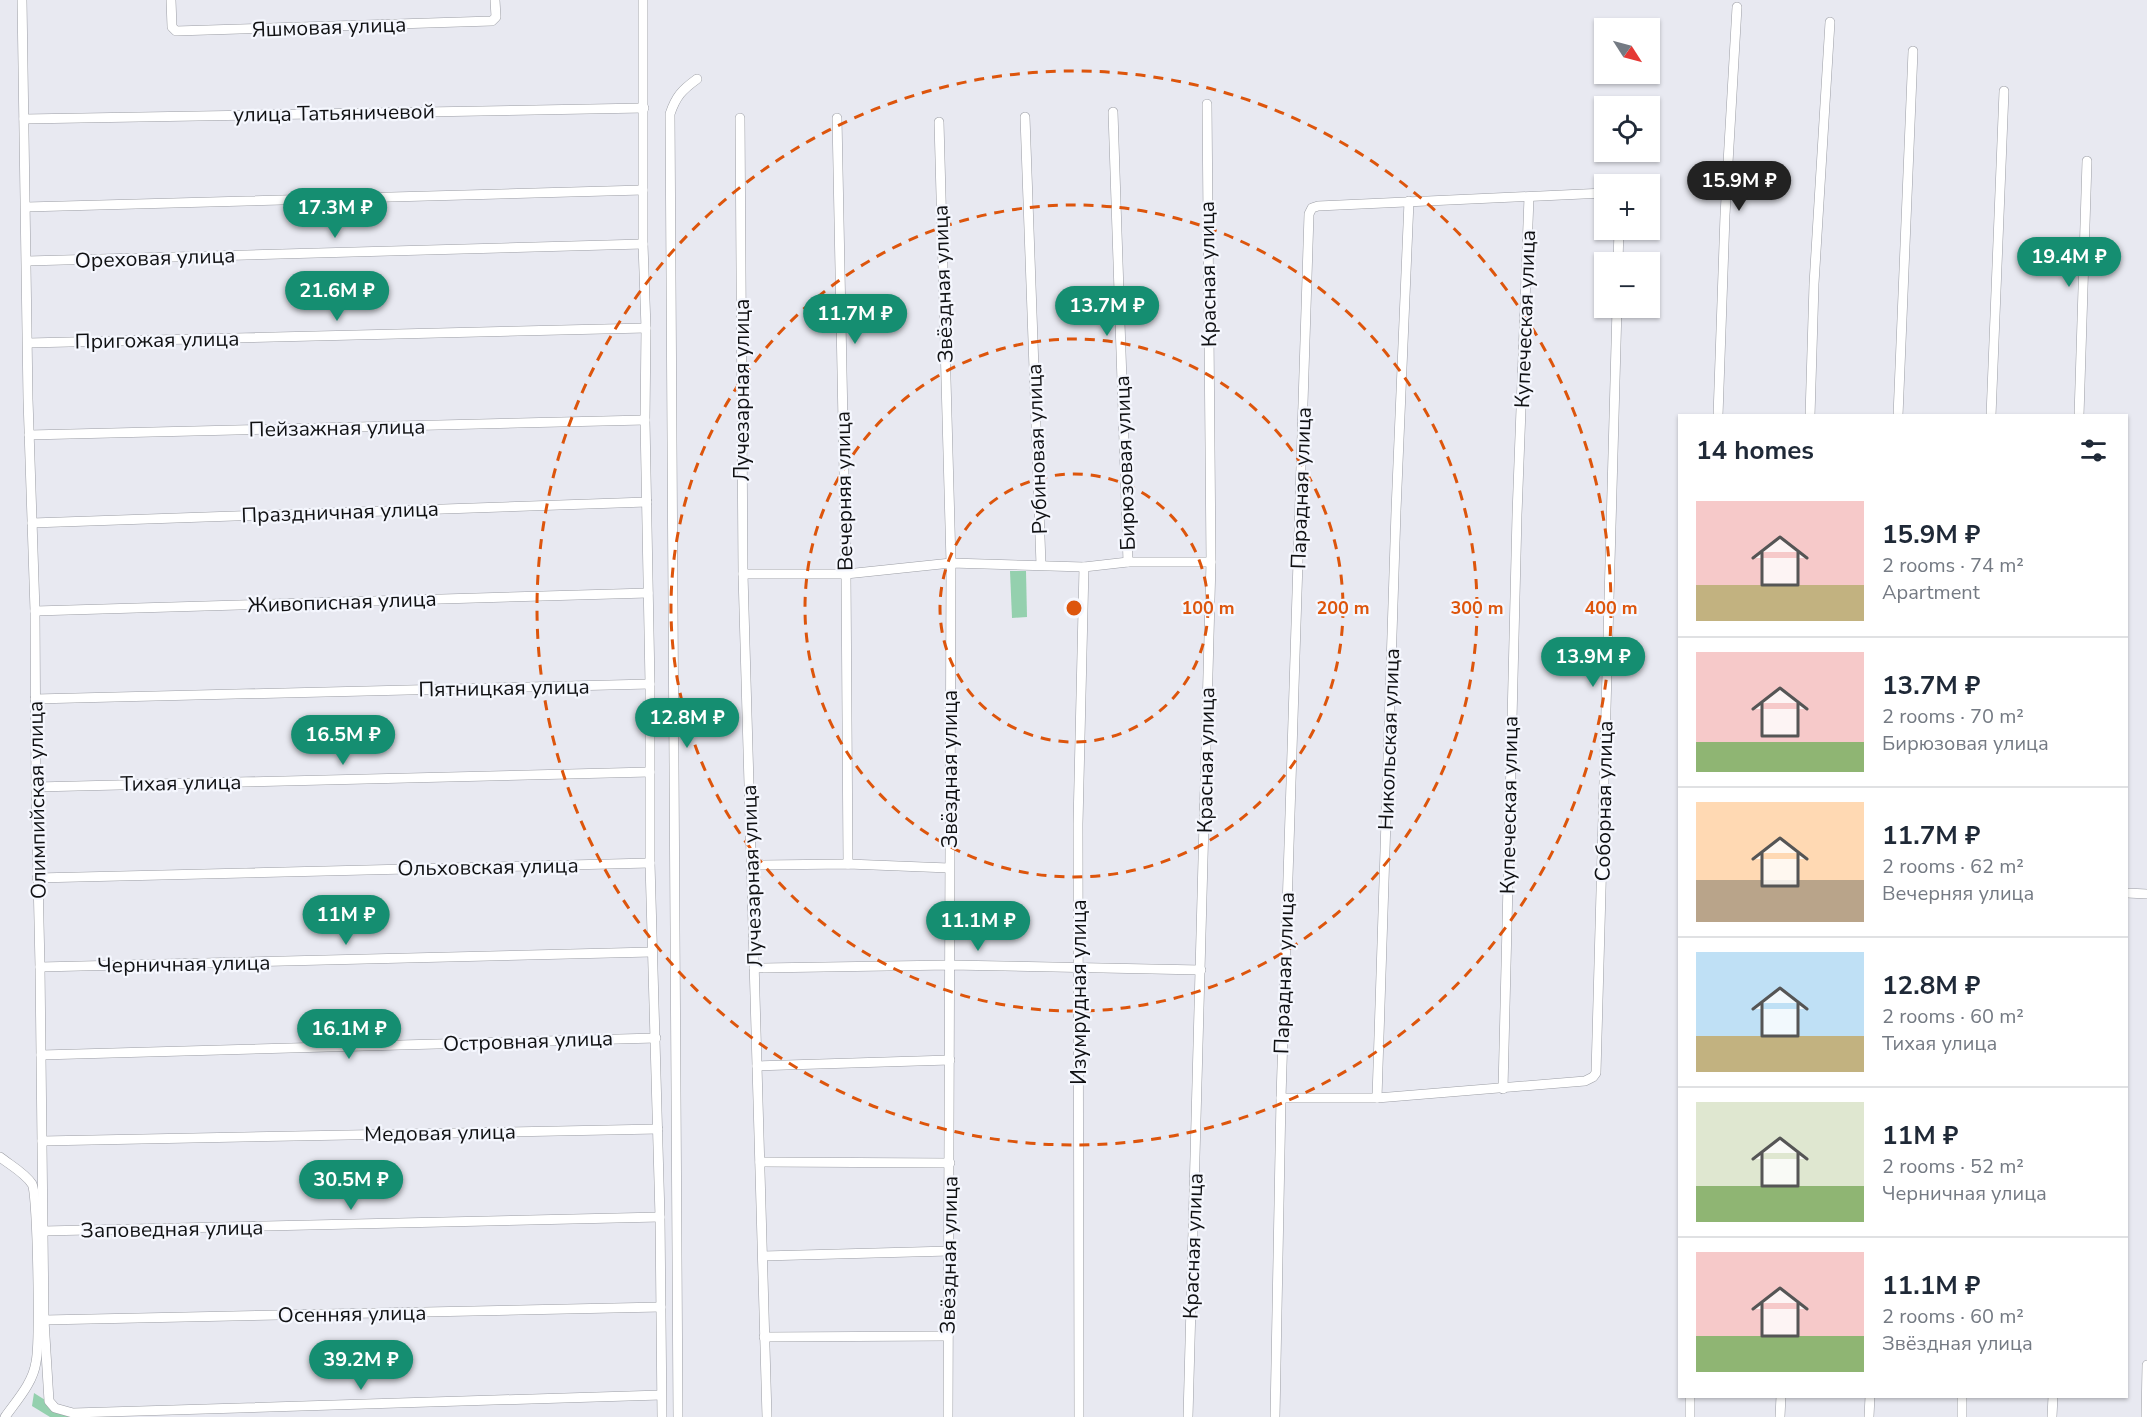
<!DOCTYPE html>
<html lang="en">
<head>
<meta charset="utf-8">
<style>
  body { margin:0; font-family:"Nunito Sans",sans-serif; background:#f6f6f7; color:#1f2937; height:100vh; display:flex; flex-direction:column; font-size:22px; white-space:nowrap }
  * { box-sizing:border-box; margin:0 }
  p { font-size:20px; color:#747a83 }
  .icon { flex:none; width:33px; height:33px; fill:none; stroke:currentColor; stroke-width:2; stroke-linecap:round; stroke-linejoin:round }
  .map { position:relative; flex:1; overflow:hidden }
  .details { position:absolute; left:1678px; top:414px; width:450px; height:984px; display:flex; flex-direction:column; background:#fff; border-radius:0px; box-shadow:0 2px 4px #0004 }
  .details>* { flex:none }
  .needle { width:39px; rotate:126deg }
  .fabs { position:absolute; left:1594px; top:18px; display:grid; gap:12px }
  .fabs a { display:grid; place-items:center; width:66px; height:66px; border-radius:0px; background:#fff; box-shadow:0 2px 4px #0004; font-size:30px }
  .price { position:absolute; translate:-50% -51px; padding:0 14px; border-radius:21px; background:#158e71; color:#fff; font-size:20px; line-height:39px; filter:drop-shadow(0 2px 3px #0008) }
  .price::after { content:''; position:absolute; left:50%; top:36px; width:18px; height:14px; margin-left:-9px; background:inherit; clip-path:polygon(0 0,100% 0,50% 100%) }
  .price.active { background:#222; color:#fff }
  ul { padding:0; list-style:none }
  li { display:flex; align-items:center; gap:18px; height:150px; padding:0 18px }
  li+li { border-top:2px solid #e0e1e3 }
  li span { display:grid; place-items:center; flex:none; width:168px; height:120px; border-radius:0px; color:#555 }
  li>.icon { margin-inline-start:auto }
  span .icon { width:72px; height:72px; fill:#fffc; stroke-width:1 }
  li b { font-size:26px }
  h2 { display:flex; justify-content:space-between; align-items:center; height:72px; padding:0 18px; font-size:26px }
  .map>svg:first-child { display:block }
  .green { fill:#94d0ae }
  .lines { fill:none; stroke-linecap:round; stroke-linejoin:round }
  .street-casing { stroke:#9b9da4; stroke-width:10 }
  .street { stroke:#fff; stroke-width:9 }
  .ring { fill:none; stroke:#dd550c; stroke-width:3; stroke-dasharray:10 8 }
  .labels { text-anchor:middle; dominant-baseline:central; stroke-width:4.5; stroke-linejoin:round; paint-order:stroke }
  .street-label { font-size:21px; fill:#101113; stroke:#f5f7fe }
  .centre { fill:#dd550c; stroke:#f5f7fe; stroke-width:3 }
  .ring-label { font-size:18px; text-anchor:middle; font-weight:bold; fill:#dd550c; stroke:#f5f7fe; stroke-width:4.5; stroke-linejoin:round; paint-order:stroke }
</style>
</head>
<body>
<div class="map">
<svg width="2147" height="1417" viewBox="0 0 2147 1417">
  <rect width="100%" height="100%" fill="#e8e9f1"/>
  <g class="green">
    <polygon points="1010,571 1026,571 1027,617 1012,618"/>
    <polygon points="34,1393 72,1417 50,1417 32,1406"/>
  </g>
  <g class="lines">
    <g class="street-casing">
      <g id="street">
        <polyline points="22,0 28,399 35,611 36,787 40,967 44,1320 49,1401 55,1408 73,1413 661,1395"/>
        <polyline points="171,0 172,27 176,31 492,21 496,17 495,0"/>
        <polyline points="643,0 643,244 646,328 645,420 650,684 650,863 660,1217 662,1417"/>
        <polyline points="1113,112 1128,562"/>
        <polyline points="1025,117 1041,565"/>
        <polyline points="740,118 743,574 767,1417"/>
        <polyline points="837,118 846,574 848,864"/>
        <polyline points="24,119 644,108"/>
        <polyline points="939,122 951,563 948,1417"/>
        <polyline points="26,207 643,190"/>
        <polyline points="27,261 643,244"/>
        <polyline points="1618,262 1619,230"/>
        <polyline points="28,343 646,328"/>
        <polyline points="1718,416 1725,215 1737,7"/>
        <polyline points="1810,416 1814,284 1830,22"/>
        <polyline points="1898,416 1913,51"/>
        <polyline points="1991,416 2004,91"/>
        <polyline points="2079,416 2087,161"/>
        <polyline points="29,435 645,420"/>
        <polyline points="32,523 647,502"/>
        <polyline points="743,574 846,574 951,563 1084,567 1128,562 1211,562"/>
        <polyline points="35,611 648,593"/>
        <polyline points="35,699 650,684"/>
        <polyline points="36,787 650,772"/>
        <polyline points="752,865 848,864 949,868"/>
        <polyline points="37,878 650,863"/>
        <polyline points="2127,893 2147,894"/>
        <polyline points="40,967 652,952"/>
        <polyline points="754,968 950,965 1201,970"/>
        <polyline points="41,1055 656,1038"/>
        <polyline points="757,1066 950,1060"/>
        <polyline points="1503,1089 1517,515 1529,197"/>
        <polyline points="1281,1098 1377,1098 1585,1081 1593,1077 1596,1073 1617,308"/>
        <polyline points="1377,1098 1396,511 1409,201"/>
        <polyline points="42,1141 658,1129"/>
        <path d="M 0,1157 C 10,1165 25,1173 32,1184 C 38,1194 40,1344 36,1362 C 33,1383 17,1400 5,1417"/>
        <polyline points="760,1162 950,1163"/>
        <polyline points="43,1231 660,1217"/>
        <polyline points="763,1256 950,1251"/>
        <polyline points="44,1320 661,1307"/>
        <polyline points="764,1337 948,1336"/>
        <path d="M 678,1417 L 670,114 C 676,96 682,90 697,79"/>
        <polyline points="1079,1417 1078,824 1084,567"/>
        <polyline points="1188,1417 1211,562 1207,104"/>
        <polyline points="1275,1417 1281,1098 1309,214 1312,208 1318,206 1605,193"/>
        <polyline points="1690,1417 1690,1396"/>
        <polyline points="1780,1417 1781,1396"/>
        <polyline points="1869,1417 1870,1396"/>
        <polyline points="1962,1417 1962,1396"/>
        <polyline points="2052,1417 2053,1396"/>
        <polyline points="2146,1417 2147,1365"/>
      </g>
    </g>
    <use href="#street" class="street"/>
  </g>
  <g class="ring">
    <circle cx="1074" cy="608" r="134"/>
    <circle cx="1074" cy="608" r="269"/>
    <circle cx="1074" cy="608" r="403"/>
    <circle cx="1074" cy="608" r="537"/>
  </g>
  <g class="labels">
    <g class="street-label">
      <text transform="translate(329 27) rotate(-2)">Яшмовая улица</text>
      <text transform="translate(334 113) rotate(-1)">улица Татьяничевой</text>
      <text transform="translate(155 258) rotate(-2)">Ореховая улица</text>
      <text transform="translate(1208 274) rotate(-91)">Красная улица</text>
      <text transform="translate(943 284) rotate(-92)">Звёздная улица</text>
      <text transform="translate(1525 319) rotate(-88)">Купеческая улица</text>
      <text transform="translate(157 340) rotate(-1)">Пригожая улица</text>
      <text transform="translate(742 390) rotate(-90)">Лучезарная улица</text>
      <text transform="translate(337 428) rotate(-1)">Пейзажная улица</text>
      <text transform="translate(1037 449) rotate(-92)">Рубиновая улица</text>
      <text transform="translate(1125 463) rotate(-92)">Бирюзовая улица</text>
      <text transform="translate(1301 488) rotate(-88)">Парадная улица</text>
      <text transform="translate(844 491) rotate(-91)">Вечерняя улица</text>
      <text transform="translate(340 512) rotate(-2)">Праздничная улица</text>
      <text transform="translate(342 602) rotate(-2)">Живописная улица</text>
      <text transform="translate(504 688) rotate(-1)">Пятницкая улица</text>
      <text transform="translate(1389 739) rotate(-88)">Никольская улица</text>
      <text transform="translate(1206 760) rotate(-89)">Красная улица</text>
      <text transform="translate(950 769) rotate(-90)">Звёздная улица</text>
      <text transform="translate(181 783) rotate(-1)">Тихая улица</text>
      <text transform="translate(37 800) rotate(-91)">Олимпийская улица</text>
      <text transform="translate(1604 801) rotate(-89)">Соборная улица</text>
      <text transform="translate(1509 805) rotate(-89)">Купеческая улица</text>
      <text transform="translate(488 867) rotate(-1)">Ольховская улица</text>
      <text transform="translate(752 876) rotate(-92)">Лучезарная улица</text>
      <text transform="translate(184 964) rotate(-1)">Черничная улица</text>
      <text transform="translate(1284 973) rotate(-88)">Парадная улица</text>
      <text transform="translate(1079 992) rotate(-90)">Изумрудная улица</text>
      <text transform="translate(528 1041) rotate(-2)">Островная улица</text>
      <text transform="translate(440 1133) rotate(-1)">Медовая улица</text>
      <text transform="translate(172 1229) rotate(-1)">Заповедная улица</text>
      <text transform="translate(1193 1246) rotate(-88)">Красная улица</text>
      <text transform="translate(949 1255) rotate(-89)">Звёздная улица</text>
      <text transform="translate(352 1314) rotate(-1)">Осенняя улица</text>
    </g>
  </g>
  <circle cx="1074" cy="608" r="9" class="centre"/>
  <g class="ring-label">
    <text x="1208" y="614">100 m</text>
    <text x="1343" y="614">200 m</text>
    <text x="1477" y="614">300 m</text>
    <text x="1611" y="614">400 m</text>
  </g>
</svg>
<div class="fabs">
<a><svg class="needle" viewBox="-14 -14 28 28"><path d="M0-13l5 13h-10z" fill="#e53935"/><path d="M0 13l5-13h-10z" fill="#747a83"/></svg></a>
<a><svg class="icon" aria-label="locate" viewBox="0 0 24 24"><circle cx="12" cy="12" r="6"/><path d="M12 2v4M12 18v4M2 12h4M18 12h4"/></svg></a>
<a>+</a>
<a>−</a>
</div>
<b class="price active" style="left:1739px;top:212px">15.9M ₽</b>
<b class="price" style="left:335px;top:239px">17.3M ₽</b>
<b class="price" style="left:2069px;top:288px">19.4M ₽</b>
<b class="price" style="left:337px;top:322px">21.6M ₽</b>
<b class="price" style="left:1107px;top:337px">13.7M ₽</b>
<b class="price" style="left:855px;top:345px">11.7M ₽</b>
<b class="price" style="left:1593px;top:688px">13.9M ₽</b>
<b class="price" style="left:687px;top:749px">12.8M ₽</b>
<b class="price" style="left:343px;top:766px">16.5M ₽</b>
<b class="price" style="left:346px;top:946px">11M ₽</b>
<b class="price" style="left:978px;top:952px">11.1M ₽</b>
<b class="price" style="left:349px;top:1060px">16.1M ₽</b>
<b class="price" style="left:351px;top:1211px">30.5M ₽</b>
<b class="price" style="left:361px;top:1391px">39.2M ₽</b>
<section class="details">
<h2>14 homes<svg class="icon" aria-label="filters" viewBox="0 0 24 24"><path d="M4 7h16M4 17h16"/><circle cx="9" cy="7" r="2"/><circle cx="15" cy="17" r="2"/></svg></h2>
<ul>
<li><span style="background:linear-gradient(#f6c9c9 70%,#c2b280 0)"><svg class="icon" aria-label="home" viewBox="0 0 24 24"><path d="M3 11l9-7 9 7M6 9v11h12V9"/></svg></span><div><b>15.9M ₽</b><p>2 rooms · 74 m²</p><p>Apartment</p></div></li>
<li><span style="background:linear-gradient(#f6c9c9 75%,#8fb573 0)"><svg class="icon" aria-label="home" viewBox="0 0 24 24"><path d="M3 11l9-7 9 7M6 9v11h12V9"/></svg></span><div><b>13.7M ₽</b><p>2 rooms · 70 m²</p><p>Бирюзовая улица</p></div></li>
<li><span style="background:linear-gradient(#ffd9b3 65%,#b9a48a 0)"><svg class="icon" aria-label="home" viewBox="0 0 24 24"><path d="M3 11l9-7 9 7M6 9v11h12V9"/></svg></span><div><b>11.7M ₽</b><p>2 rooms · 62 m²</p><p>Вечерняя улица</p></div></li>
<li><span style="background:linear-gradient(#bfe0f5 70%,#c2b280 0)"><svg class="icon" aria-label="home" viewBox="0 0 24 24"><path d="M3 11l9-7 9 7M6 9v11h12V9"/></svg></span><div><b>12.8M ₽</b><p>2 rooms · 60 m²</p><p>Тихая улица</p></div></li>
<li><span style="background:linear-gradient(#dfe7d0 70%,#8fb573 0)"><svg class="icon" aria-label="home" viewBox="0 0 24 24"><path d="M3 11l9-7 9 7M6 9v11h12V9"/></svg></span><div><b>11M ₽</b><p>2 rooms · 52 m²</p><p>Черничная улица</p></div></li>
<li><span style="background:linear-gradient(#f6c9c9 70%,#8fb573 0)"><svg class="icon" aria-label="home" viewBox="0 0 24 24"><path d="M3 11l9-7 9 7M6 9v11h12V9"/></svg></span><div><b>11.1M ₽</b><p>2 rooms · 60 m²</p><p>Звёздная улица</p></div></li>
</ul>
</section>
</div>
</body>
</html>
